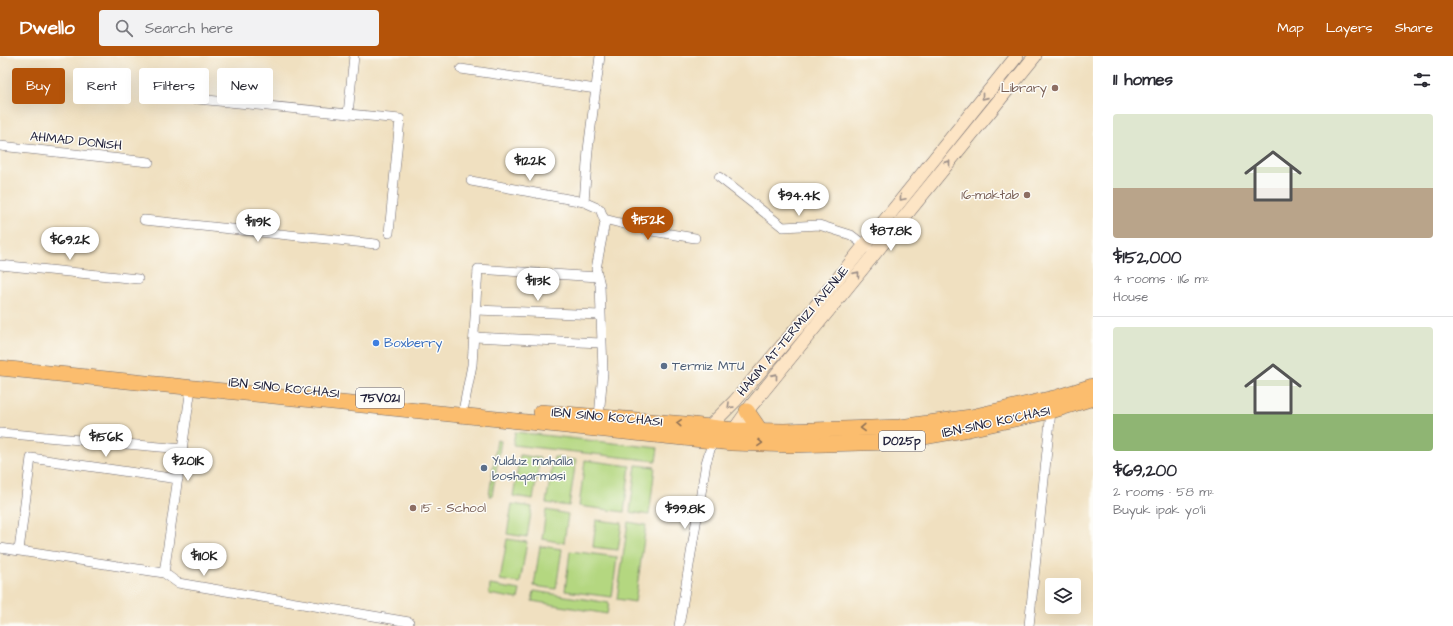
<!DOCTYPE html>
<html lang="en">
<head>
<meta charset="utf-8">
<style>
  body { margin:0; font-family:"Architects Daughter",sans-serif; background:#f2f2f3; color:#2b2b33; height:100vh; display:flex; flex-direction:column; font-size:15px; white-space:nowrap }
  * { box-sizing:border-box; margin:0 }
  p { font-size:13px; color:#7c7c81 }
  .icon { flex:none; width:22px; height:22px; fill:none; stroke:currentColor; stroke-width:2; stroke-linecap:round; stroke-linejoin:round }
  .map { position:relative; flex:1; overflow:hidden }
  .details { display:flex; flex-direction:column; background:#fff; width:360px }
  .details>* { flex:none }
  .banner { position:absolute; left:12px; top:12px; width:380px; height:36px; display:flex; gap:8px }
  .fabs { position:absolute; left:1045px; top:522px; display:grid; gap:8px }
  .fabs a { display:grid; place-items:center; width:36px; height:36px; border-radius:4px; background:#fff; box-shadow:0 4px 16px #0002; font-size:20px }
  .price { position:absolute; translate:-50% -34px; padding:0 9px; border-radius:14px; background:#fff; color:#222; font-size:13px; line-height:26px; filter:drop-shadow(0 1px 2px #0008) }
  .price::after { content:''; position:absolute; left:50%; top:24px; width:12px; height:9px; margin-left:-6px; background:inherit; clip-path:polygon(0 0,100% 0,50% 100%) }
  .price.selected { background:#b45309; color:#fff }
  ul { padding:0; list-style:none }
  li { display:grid; align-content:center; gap:8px; height:212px; padding:0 20px }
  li+li { border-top:1px solid #e1e1e2 }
  li span { display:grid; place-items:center; height:124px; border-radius:4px; color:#555 }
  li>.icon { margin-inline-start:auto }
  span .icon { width:72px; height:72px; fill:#fffc; stroke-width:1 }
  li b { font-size:17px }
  h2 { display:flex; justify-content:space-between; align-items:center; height:48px; padding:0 20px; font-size:17px }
  .chip { padding:0 14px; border-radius:4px; background:#fff; box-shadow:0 4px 16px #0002; font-size:14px; line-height:36px }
  .chip.selected { background:#b45309; color:#fff }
  header { display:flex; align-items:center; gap:24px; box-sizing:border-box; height:56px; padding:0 20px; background:#b45309; color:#fff }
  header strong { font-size:19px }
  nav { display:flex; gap:22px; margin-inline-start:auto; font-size:14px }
  .search { width:280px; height:36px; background:#f2f2f3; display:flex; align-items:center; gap:10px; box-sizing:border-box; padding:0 14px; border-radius:4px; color:#7c7c81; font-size:15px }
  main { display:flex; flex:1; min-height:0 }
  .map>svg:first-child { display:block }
  .green { fill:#b4d780; stroke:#6b7c5e }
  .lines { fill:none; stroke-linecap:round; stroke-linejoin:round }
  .minor-casing { stroke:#6a646a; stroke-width:10 }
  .secondary-casing { stroke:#6a646a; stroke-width:14 }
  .primary-casing { stroke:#6a646a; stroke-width:16 }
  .minor { stroke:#fff; stroke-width:9 }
  .secondary { stroke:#fde5c5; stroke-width:13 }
  .primary { stroke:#fbbd6e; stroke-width:15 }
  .oneway { stroke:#9a8d87 }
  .oneway2 { stroke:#8e7054 }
  .education-dot { fill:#8d6e63; stroke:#fdfcf7; stroke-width:1.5 }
  .shop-dot { fill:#3f7fe0; stroke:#fdfcf7; stroke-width:1.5 }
  .service-dot { fill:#5c6f8a; stroke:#fdfcf7; stroke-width:1.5 }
  .labels { text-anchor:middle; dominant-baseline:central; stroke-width:3; stroke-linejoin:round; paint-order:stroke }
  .shield { fill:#fdfcf7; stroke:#646373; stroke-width:1 }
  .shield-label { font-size:12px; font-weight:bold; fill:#22223b }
  .education-label { font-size:13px; fill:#785e54; stroke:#fdfcf7; text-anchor:end }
  .street-label { font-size:13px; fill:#22223b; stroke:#fdfcf7 }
  .shop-label { font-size:13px; fill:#366cbe; stroke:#fdfcf7; text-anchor:start }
  .service-label { font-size:13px; fill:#4e5e75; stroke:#fdfcf7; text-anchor:start }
</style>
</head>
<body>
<header>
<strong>Dwello</strong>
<div class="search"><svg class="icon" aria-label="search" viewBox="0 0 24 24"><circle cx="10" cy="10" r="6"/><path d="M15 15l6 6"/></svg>Search here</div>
<nav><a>Map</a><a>Layers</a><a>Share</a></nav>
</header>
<main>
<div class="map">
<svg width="1093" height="570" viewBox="0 0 1093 570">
  <rect width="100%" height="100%" fill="#fdfcf7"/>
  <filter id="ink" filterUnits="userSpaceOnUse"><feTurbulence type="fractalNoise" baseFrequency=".025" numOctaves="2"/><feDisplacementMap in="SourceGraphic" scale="8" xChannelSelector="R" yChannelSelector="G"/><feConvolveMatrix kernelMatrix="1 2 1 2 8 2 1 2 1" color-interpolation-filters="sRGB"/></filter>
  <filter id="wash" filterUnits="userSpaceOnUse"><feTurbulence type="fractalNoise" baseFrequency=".012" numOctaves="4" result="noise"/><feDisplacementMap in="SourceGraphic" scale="16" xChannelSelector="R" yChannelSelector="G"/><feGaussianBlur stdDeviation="0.9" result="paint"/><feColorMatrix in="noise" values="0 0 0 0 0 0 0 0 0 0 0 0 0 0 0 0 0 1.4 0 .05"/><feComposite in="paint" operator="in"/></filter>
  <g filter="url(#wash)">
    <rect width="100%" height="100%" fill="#f0e0c0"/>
    <g class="green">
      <polygon points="515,376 658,392 656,405 513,389"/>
      <polygon points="497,384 501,385 492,440 489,440"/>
      <polygon points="520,399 540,402 533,443 513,440"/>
      <polygon points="554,401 576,404 569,450 546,447"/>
      <polygon points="585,404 630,410 624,456 579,450"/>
      <polygon points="636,409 655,411 649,459 630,456"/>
      <polygon points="512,448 532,451 527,481 507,478"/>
      <polygon points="546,454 568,458 564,487 542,483"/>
      <polygon points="596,464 622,467 618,494 593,491"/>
      <polygon points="628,466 646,469 635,546 617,543"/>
      <polygon points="507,483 527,486 520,527 500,524"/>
      <polygon points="540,490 562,493 556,533 534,530"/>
      <polygon points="570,495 617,501 612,541 565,535"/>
      <polygon points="490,529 520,534 518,543 489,538"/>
      <polygon points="534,535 609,547 607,558 532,545"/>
    </g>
  </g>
  <g filter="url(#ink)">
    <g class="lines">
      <g class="minor-casing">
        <g id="minor">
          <polyline points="461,13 596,33"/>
          <polyline points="156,39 400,63 389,177"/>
          <polyline points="348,58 354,0"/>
          <polyline points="0,90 149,106"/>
          <polyline points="719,121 783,171 819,169 851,179 868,192"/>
          <polyline points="471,125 584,146"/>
          <polyline points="604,163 652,175 695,182"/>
          <polyline points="144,164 376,188"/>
          <polyline points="0,209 138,223"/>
          <polyline points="476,254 600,259"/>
          <polyline points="474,281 601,287"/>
          <polyline points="464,350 472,309 478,213 598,221"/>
          <polyline points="599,361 603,316 600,229 596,213 605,166 600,153 584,146 588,94 600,0"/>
          <polyline points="0,377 183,393"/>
          <polyline points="0,492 164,517 178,527 409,566"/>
          <polyline points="19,494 31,402 178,423"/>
          <polyline points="164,517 191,332"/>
          <polyline points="679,570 706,407 713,384"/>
          <polyline points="1029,570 1051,355"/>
        </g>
      </g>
      <g class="secondary-casing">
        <g id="secondary">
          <polyline points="708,379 710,370 735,345 815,251 1017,0"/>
          <polyline points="733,383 734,374 751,350 1035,0"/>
        </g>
      </g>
      <g class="primary-casing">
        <g id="primary">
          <polyline points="0,312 732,387 791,389 895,386 969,373 1051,355 1093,342"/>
          <polyline points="747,355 760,374"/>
          <polyline points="541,356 685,368 734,374 784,375 900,371 971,361 1058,341 1093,330"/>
        </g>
      </g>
      <use href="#minor" class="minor"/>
      <use href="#secondary" class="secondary"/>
      <use href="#primary" class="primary"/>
    </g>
    <defs><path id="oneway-chevron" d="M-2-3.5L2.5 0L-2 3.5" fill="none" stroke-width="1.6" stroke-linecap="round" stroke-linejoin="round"/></defs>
    <g class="oneway">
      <use href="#oneway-chevron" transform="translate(984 41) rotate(129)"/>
      <use href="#oneway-chevron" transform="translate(948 107) rotate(-51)"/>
      <use href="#oneway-chevron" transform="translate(902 142) rotate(130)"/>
      <use href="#oneway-chevron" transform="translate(857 218) rotate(-51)"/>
      <use href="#oneway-chevron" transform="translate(775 320) rotate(-51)"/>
      <use href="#oneway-chevron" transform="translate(730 350) rotate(136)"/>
    </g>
    <g class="oneway2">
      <use href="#oneway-chevron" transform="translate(679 367) rotate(-176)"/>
      <use href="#oneway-chevron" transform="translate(863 372) rotate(178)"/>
      <use href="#oneway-chevron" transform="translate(760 387) rotate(3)"/>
    </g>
  </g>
  <g class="education-dot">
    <circle cx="1055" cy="32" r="4"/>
    <circle cx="1027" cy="139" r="4"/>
    <circle cx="413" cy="452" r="4"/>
  </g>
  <circle class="shop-dot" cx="376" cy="287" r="4"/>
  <g class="service-dot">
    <circle cx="664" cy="310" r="4"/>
    <circle cx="484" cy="412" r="4"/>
  </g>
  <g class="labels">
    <g class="shield">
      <rect x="356" y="332" width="48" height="20" rx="3"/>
      <rect x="879" y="375" width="46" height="20" rx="3"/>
    </g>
    <g class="shield-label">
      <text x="380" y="342">75V021</text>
      <text x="902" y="385">D025p</text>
    </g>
    <g class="education-label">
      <text x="1047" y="32">Library</text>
      <text x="1019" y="139">16-maktab</text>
      <text x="421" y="452" text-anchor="start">15 - School</text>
    </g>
    <g class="street-label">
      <text transform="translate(76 85) rotate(6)">AHMAD DONISH</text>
      <text transform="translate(793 275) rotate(-50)">HAKIM AT-TERMIZI AVENUE</text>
      <text transform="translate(284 332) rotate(6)">IBN SINO KO'CHASI</text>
      <text transform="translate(607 361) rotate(5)">IBN SINO KO'CHASI</text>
      <text transform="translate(996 366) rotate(-12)">IBN-SINO KO'CHASI</text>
    </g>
    <g class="shop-label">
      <text x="384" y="287">Boxberry</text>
    </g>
    <g class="service-label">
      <text x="672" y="310">Termiz MTU</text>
      <text x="492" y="405">Yulduz mahalla<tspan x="492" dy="15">boshqarmasi</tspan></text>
    </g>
  </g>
</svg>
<div class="fabs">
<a><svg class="icon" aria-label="layers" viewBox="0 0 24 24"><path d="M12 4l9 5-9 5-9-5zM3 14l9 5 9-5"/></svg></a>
</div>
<b class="price" style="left:530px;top:126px">$122K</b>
<b class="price" style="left:799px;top:161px">$94.4K</b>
<b class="price selected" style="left:648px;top:185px">$152K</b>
<b class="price" style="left:258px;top:187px">$119K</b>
<b class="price" style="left:891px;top:196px">$87.8K</b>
<b class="price" style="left:70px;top:205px">$69.2K</b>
<b class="price" style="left:538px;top:246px">$113K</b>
<b class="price" style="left:106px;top:402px">$156K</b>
<b class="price" style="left:188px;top:426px">$201K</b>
<b class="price" style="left:685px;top:474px">$99.8K</b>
<b class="price" style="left:204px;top:521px">$110K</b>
<div class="banner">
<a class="chip selected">Buy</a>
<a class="chip">Rent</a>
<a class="chip">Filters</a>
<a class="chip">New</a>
</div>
</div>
<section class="details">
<h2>11 homes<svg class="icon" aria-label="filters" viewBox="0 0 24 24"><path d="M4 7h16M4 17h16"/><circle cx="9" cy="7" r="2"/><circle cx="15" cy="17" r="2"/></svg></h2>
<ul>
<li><span style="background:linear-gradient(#dfe7d0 60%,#b9a48a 0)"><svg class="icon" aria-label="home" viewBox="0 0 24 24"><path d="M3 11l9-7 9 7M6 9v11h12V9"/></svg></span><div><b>$152,000</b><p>4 rooms · 116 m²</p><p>House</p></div></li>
<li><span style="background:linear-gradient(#dfe7d0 70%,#8fb573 0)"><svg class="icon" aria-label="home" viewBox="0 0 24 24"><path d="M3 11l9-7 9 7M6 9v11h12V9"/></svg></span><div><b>$69,200</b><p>2 rooms · 58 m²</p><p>Buyuk ipak yo'li</p></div></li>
</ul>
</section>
</main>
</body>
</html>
